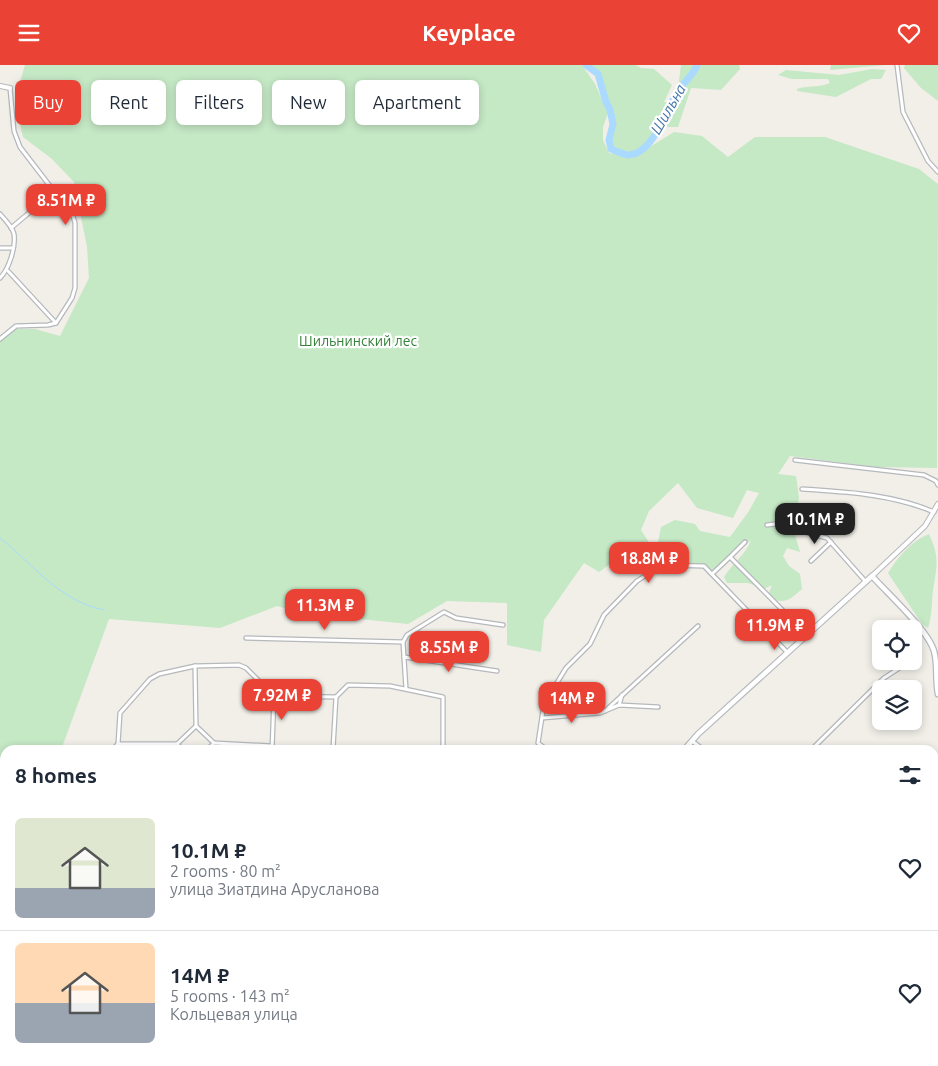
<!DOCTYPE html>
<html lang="en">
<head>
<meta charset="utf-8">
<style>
  body { margin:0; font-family:Ubuntu,sans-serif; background:#f2f2f3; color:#1f2937; height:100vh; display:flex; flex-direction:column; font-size:19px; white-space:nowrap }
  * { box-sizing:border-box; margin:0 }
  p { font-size:16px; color:#747a83 }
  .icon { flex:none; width:28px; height:28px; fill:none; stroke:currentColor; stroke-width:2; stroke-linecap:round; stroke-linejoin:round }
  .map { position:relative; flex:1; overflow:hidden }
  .drawer { position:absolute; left:0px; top:680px; width:939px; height:321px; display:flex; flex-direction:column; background:#fff; border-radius:15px 15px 0 0; box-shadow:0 2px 8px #0003 }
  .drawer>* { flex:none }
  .top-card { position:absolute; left:15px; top:15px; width:500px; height:45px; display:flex; gap:10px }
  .buttons { position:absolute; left:872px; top:555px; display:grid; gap:10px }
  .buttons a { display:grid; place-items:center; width:50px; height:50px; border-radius:8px; background:#fff; box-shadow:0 2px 8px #0003; font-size:25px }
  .price { position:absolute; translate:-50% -42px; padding:0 11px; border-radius:10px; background:#ea4335; color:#fff; font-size:16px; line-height:32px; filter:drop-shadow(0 1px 2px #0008) }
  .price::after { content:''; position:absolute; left:50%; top:30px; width:15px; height:11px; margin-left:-8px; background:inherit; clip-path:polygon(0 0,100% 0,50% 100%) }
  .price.on { background:#222; color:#fff }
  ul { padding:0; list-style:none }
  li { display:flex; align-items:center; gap:15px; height:125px; padding:0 15px }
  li+li { border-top:1px solid #e0e1e3 }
  li span { display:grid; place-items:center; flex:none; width:140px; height:100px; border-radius:8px; color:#555 }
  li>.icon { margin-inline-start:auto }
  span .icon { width:60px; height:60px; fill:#fffc; stroke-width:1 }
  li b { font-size:21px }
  h2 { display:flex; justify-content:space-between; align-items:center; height:60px; padding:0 15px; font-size:21px }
  .chip { padding:0 18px; border-radius:8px; background:#fff; box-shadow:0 2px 8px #0003; font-size:18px; line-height:45px }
  .chip.on { background:#ea4335; color:#fff }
  header { display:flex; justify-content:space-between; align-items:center; height:65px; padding:0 15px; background:#ea4335; color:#fff; font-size:22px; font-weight:700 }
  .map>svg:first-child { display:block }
  .green { fill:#c5e8c5 }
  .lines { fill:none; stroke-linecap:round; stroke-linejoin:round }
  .stream { stroke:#aadaff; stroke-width:1 }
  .river { stroke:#aadaff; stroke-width:7 }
  .minor-casing { stroke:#b5b8bc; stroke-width:5.5 }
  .tertiary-casing { stroke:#b5b8bc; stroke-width:6 }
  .secondary-casing { stroke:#b6babf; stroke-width:7 }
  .minor { stroke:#fff; stroke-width:3 }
  .tertiary { stroke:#fff; stroke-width:4 }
  .secondary { stroke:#fff; stroke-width:4.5 }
  .labels { text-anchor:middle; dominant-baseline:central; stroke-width:4.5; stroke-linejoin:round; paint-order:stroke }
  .park-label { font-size:14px; fill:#348238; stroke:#fff }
  .water-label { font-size:15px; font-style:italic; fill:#4174aa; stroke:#fff }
</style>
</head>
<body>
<header><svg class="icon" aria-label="menu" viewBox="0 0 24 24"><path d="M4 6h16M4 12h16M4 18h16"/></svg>Keyplace<svg class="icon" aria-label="heart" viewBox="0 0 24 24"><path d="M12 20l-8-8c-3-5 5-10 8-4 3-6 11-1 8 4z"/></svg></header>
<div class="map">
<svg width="938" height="1001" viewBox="0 0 938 1001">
  <rect width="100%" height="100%" fill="#f1efe8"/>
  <g class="green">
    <path d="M 25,0 L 582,0 L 595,19 L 608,48 L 603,62 L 603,75 L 609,88 L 632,93 L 674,67 L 702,71 L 728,92 L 755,72 L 825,72 L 919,104 L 938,119 L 937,403 L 877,402 L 790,391 L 778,409 L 796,411 L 799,432 L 796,453 L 786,452 L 783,457 L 794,466 L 800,487 L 787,483 L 783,491 L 789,501 L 800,509 L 802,524 C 788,536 786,539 767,533 L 772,520 L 764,524 L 748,518 L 727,518 L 724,512 C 732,499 747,488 751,475 L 712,509 L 704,501 L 662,500 L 657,482 L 661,462 L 675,455 L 695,459 L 700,466 L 730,472 L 749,446 L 759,428 L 747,425 L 733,453 L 697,443 L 678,418 L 649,446 L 641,465 L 648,476 L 654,502 L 630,506 L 613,497 L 599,507 L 584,498 L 544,555 L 541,587 L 507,580 L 507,538 L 447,536 L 408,559 L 303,548 L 277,541 L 220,563 L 109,554 L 61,685 L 5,685 L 5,697 L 0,696 L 0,275 L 12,264 L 35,264 L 60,271 L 89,213 L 87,182 L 74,117 L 52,94 L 23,72 L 20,60 L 20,17 Z"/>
    <path d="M 586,0 L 636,0 L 641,3 L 654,4 L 672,20 L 664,37 L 670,38 L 681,21 L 679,16 L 681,0 L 739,0 L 740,4 L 721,25 L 691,23 L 678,62 L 661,62 C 642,84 641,94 611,84 L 609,75 L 613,59 L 610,45 L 606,37 L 598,9 Z"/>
    <polygon points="831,0 886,0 830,5"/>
    <polygon points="905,0 938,0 938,36 921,23 904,3"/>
    <path d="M 872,4 L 886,5 L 881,14 L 871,14 L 836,32 L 797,26 L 797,24 C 808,20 819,23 830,18 L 828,14 L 792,14 L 778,10 L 786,5 L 839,10 Z"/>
    <path d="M 929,469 C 938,489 938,498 934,519 C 931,534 933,548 928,563 L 922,559 L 888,508 C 899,491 910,477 929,469 Z"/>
    <polygon points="842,996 888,996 888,1001 841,1001"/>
  </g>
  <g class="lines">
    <g class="stream">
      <path d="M 0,473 C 34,500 59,536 104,545"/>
      <polyline points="934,770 938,765"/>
      <polyline points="879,1001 879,996"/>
    </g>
    <path class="river" d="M 586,0 L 598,9 L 606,37 L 610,45 L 613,59 L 609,75 L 611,84 C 616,86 624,90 629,90 C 654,88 666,45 677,28 C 683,17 693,11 697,0"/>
    <g class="minor-casing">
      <g id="minor">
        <polyline points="897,0 903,47 928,96 938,107"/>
        <path d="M 0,149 C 5,155 12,161 14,169 C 16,182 9,204 0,213"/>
        <polyline points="11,163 55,126"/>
        <polyline points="0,183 12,183"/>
        <polyline points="8,206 56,258"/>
        <polyline points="0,274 16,261 48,260 56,258 72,233 75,223 75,158 73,151 20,82 14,66 10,23"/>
        <polyline points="795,395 924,410 936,416 938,420"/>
        <path d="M 802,424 C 846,427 892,429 934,447"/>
        <polyline points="767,460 775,459 827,473 866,517"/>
        <polyline points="730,492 745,477"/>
        <polyline points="811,496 831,477"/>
        <polyline points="712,509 730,492 807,570"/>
        <polyline points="246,573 403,577"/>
        <polyline points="404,592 497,606"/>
        <polyline points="195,601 196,661"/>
        <polyline points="406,624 403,577 407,570 444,547 456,553 503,560"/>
        <polyline points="619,640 622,630"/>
        <polyline points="605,646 698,561"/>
        <polyline points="542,653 600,648 619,640 658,642"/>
        <polyline points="692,676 704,685"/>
        <polyline points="214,678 272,681"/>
        <polyline points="118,679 120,648 150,614 159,609 195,601 239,600 246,603 274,631 336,632 348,620 390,621 443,632 443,685"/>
        <polyline points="118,679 177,679"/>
        <polyline points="333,683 543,683"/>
        <polyline points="333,684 336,632"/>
        <polyline points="112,685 118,679"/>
        <polyline points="183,685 177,679 196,661 214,678 207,685"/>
        <polyline points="272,685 274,631"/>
        <polyline points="547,685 538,678 544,639 566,603 590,579 604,550 637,516 662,500 704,501 787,587"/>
        <polyline points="779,685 796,683"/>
        <polyline points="811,685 884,613 901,602"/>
        <polyline points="934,720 938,719"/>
        <polyline points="0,724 5,724"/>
        <polyline points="934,761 938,757"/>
        <polyline points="0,785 5,785"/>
        <polyline points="934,812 938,795"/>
        <polyline points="0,865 5,865"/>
        <polyline points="0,953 5,952"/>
        <polyline points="118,996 118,1001"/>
        <polyline points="302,996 302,1001"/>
        <polyline points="442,996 442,1001"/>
        <polyline points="636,996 636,1001"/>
        <polyline points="763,996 763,1001"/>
        <polyline points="904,996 905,1001"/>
        <polyline points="614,1001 614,996"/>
        <polyline points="698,1001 698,996"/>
      </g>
    </g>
    <g class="tertiary-casing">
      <g id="tertiary">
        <polyline points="0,21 10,23"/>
        <polyline points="872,511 925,461 938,439"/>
      </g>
    </g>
    <g class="secondary-casing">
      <g id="secondary">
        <path d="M 684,685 L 698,669 L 872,511 C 888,529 928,565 934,586 C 938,600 935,614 938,629"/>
        <polyline points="0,946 5,937"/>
      </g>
    </g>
    <use href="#minor" class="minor"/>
    <use href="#tertiary" class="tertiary"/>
    <use href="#secondary" class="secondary"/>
  </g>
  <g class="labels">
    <g class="park-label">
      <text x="358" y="276">Шильнинский лес</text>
    </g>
    <g class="water-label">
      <text transform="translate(668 44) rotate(-60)">Шильна</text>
    </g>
  </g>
</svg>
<div class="buttons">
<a><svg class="icon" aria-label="locate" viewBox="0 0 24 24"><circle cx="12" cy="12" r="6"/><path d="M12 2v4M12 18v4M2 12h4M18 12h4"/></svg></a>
<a><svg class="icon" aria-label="layers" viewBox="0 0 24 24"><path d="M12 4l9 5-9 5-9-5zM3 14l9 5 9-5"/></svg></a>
</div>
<b class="price" style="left:66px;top:161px">8.51M ₽</b>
<b class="price on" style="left:815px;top:480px">10.1M ₽</b>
<b class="price" style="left:649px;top:519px">18.8M ₽</b>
<b class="price" style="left:325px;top:566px">11.3M ₽</b>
<b class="price" style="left:775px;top:586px">11.9M ₽</b>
<b class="price" style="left:449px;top:608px">8.55M ₽</b>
<b class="price" style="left:282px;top:656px">7.92M ₽</b>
<b class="price" style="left:572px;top:659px">14M ₽</b>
<div class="top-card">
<a class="chip on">Buy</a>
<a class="chip">Rent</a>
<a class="chip">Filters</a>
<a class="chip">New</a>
<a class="chip">Apartment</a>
</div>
<section class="drawer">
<h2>8 homes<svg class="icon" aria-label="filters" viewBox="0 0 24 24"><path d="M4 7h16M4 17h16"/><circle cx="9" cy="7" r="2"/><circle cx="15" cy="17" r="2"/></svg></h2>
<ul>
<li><span style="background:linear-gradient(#dfe7d0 70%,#9aa5b1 0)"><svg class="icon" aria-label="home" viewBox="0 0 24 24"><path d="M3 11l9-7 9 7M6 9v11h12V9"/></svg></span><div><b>10.1M ₽</b><p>2 rooms · 80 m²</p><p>улица Зиатдина Арусланова</p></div><svg class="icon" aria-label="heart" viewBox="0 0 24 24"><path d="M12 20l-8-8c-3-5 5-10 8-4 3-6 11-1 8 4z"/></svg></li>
<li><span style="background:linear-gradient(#ffd9b3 60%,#9aa5b1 0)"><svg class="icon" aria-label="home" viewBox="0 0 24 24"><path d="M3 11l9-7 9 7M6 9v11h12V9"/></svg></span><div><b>14M ₽</b><p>5 rooms · 143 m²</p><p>Кольцевая улица</p></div><svg class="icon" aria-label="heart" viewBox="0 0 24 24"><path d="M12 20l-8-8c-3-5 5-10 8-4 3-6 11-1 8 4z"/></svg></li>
</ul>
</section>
</div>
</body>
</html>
